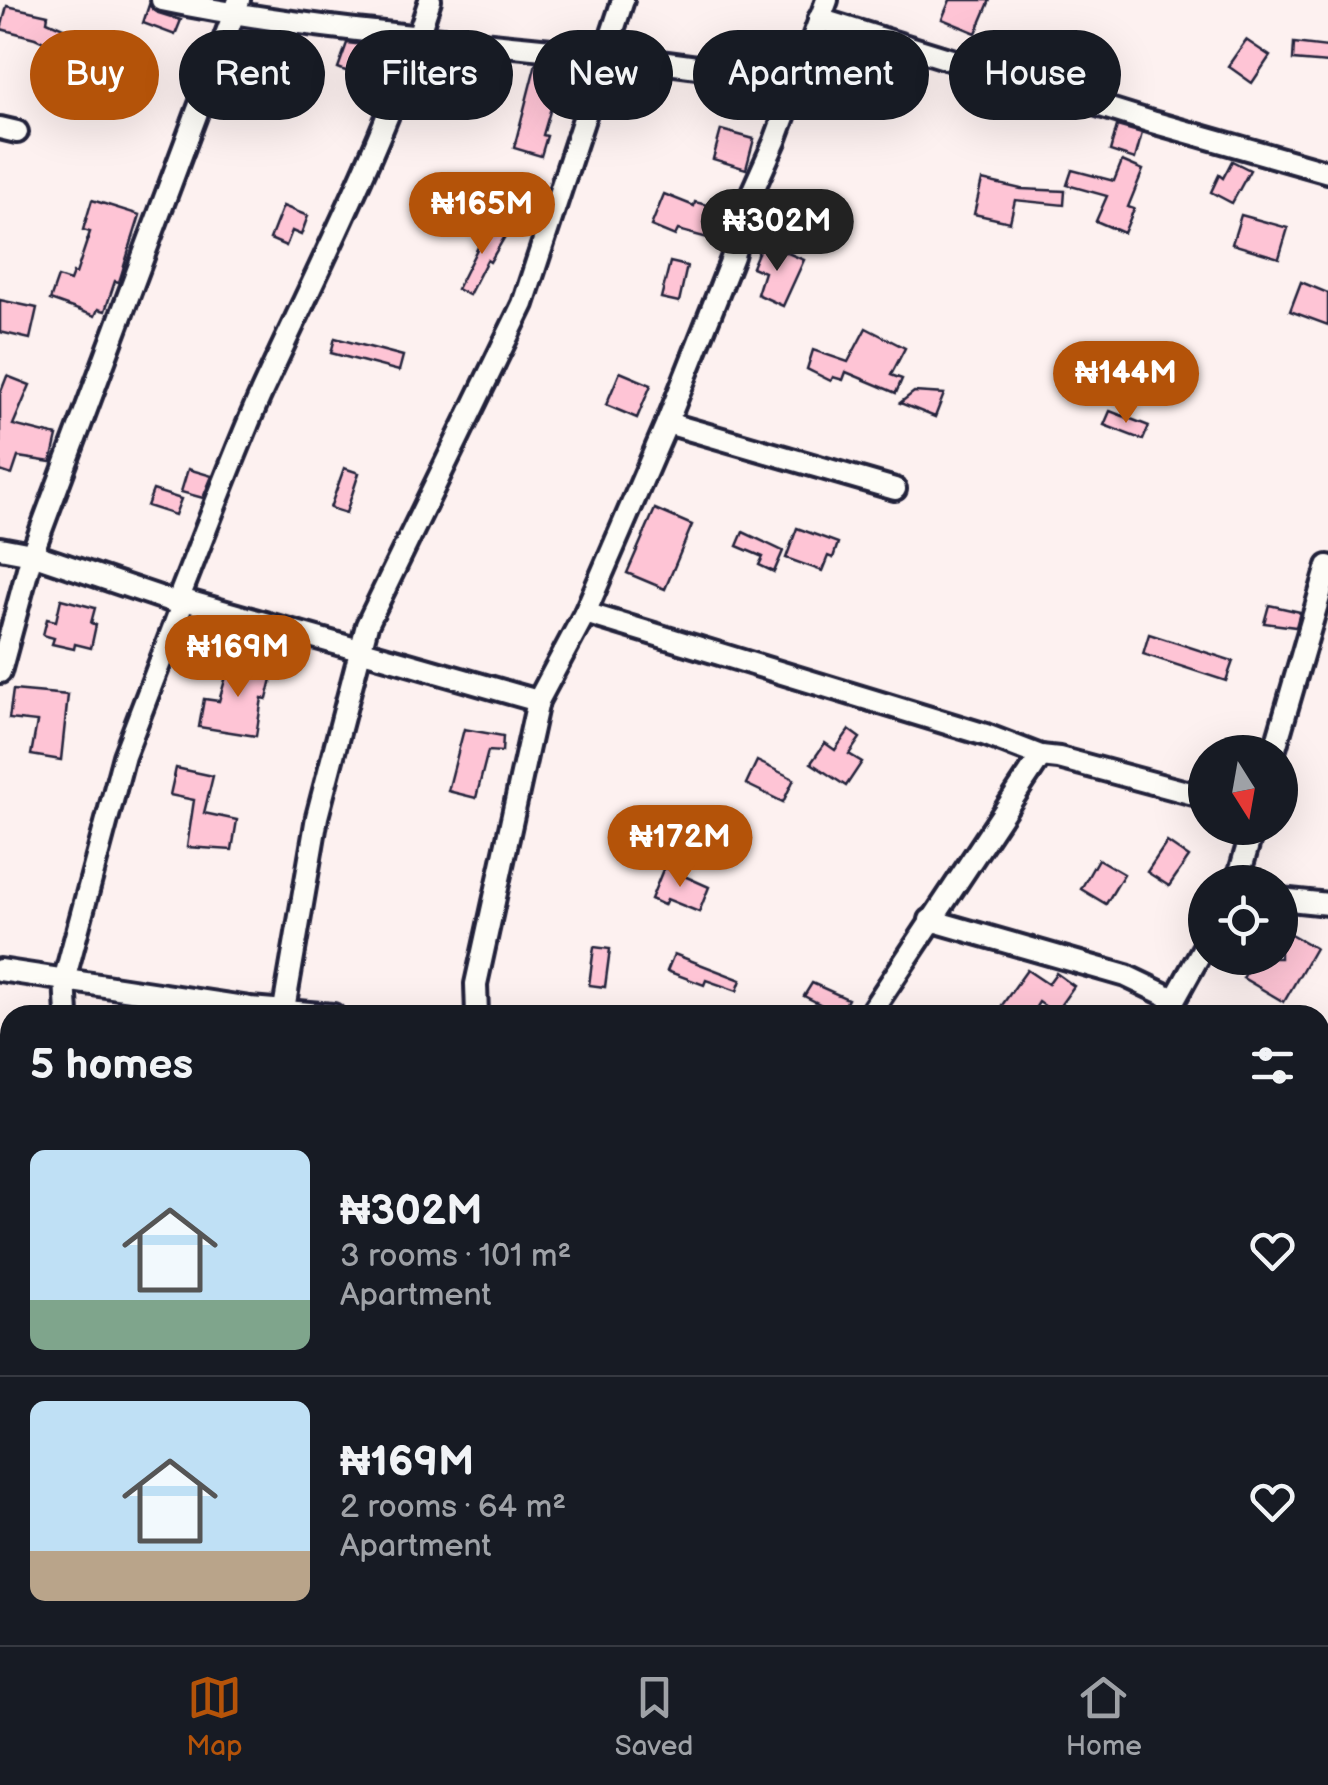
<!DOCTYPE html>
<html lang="en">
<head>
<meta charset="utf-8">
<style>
  body { margin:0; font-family:"Balsamiq Sans",sans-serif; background:#20242c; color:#f1f3f6; height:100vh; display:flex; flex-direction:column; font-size:38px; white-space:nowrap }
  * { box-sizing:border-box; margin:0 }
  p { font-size:32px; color:#9ea1a6 }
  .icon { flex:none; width:55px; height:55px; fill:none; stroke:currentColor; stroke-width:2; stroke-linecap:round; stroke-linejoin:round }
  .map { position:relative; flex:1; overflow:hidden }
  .side { position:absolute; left:0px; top:1005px; width:1330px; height:640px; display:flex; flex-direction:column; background:#171b24; border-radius:30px 30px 0 0; box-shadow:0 10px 40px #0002 }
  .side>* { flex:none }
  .hud { position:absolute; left:30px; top:30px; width:1270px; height:90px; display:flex; gap:20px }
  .needle { width:65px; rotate:169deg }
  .controls { position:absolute; left:1188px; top:735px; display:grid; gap:20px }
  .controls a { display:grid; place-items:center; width:110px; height:110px; border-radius:50%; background:#171b24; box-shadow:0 10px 40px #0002; font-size:50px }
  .price { position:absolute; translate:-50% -85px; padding:0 22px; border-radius:35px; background:#b45309; color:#fff; font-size:32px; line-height:65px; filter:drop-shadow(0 2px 5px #0008) }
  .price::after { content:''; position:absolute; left:50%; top:60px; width:30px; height:22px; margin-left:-15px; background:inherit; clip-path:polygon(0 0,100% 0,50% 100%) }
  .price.active { background:#222; color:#fff }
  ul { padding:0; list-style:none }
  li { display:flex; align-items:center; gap:30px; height:250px; padding:0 30px }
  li+li { border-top:2px solid #363941 }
  li span { display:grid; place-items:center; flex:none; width:280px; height:200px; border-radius:15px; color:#555 }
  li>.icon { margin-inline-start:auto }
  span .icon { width:120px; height:120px; fill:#fffc; stroke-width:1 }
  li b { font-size:42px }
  h2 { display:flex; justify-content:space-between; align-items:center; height:120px; padding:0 30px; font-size:42px }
  .tag { padding:0 35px; border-radius:45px; background:#171b24; box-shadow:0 10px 40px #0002; font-size:35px; line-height:90px }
  .tag.active { background:#b45309; color:#fff }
  .dock { display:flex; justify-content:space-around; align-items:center; height:140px; border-top:2px solid #363941; background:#171b24; font-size:28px; color:#9ea1a6 }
  .dock a { display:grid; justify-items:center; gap:5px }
  .dock .active { color:#b45309 }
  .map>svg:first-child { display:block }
  .building { fill:#fec4d5; stroke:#22223b; stroke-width:2.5 }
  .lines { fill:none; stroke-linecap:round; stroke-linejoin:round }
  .street-casing { stroke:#22223b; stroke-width:28 }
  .street { stroke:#fdfcf7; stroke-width:20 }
</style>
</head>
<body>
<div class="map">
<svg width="1328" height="1645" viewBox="0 0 1328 1645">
  <rect width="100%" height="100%" fill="#fdf1f0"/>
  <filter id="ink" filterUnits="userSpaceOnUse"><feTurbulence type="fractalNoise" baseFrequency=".01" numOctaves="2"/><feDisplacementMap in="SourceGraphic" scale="20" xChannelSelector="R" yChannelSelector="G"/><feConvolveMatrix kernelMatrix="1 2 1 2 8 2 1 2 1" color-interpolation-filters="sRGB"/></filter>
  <g filter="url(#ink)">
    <g class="building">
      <polygon points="950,0 990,0 976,33 942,19"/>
      <polygon points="149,5 158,13 181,20 175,35 143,23"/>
      <polygon points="7,6 48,15 47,21 95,42 86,61 35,38 1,29"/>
      <polygon points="1246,40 1270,56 1252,83 1228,66"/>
      <polygon points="347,43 372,46 361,77 338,68"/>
      <polygon points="1294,43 1328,47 1328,63 1293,60"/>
      <polygon points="265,61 322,76 317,95 260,80"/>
      <polygon points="536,63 558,70 560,65 565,65 578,77 576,100 553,101 543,135 547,136 541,156 514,148"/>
      <polygon points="1117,126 1142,133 1135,159 1110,151"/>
      <polygon points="721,130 754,139 746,169 713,159"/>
      <polygon points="1122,161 1143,170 1128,207 1134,209 1124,233 1096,221 1107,196 1067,185 1072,170 1114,181"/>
      <polygon points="1232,161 1250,170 1232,203 1211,192 1219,175 1223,178"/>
      <polygon points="982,180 1021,189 1065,191 1064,205 1015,200 1010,222 974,214"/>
      <polygon points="664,194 694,206 695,202 727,210 719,241 678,230 675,236 651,226"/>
      <polygon points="92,200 140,215 119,282 115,281 105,311 98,309 95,316 50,300 58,277 70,281 73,273 76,274 90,232 83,230"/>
      <polygon points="283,206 308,216 301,235 292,231 286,246 270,239"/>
      <polygon points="1241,215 1288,228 1279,258 1232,244"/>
      <polygon points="490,223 507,233 490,262 487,260 469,295 457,289"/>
      <polygon points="774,247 804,260 783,306 757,294 764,272 752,267 760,248 771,253"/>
      <polygon points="670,262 687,266 679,302 661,298"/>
      <polygon points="1301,282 1328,293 1328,325 1290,311"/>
      <polygon points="0,300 37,308 30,339 0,332"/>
      <polygon points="866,328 905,348 891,375 902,379 896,393 846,372 843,380 833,377 831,381 807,369 813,350 848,362"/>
      <polygon points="335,338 403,356 399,371 331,353"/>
      <polygon points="620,372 651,385 637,418 606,405"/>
      <polygon points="7,376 30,385 13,425 57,436 51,462 18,457 12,475 0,471 0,394"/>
      <polygon points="914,392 944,394 935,417 900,403"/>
      <polygon points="1110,411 1149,426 1143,440 1104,425"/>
      <polygon points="344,468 359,473 346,513 330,508"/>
      <polygon points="188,469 212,476 203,498 181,492"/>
      <polygon points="153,490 181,499 175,515 147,506"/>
      <polygon points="655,509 692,525 665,589 627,573"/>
      <polygon points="797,528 838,543 833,558 828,556 822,571 786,558"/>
      <polygon points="743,532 783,551 774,572 759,565 763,557 737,546"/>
      <polygon points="61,599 95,608 91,623 96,625 91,648 75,644 74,649 52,644 54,638 43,635 47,619 56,621"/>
      <polygon points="1269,605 1300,612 1296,627 1264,623"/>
      <polygon points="1149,634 1233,661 1226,681 1143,654"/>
      <polygon points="231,659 274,671 267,699 262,698 256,736 199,727 204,699 219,701"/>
      <polygon points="13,690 68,695 61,760 31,755 37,722 9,719"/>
      <polygon points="464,729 503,736 502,752 488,751 476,798 448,791"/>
      <polygon points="849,730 860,738 849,754 862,762 846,786 811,763 825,743 835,750"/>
      <polygon points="757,761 794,779 783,802 746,784"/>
      <polygon points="176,768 213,776 204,813 237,820 232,850 187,847 194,800 170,795"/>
      <polygon points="1167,842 1189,857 1169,886 1147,872"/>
      <polygon points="1098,859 1124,874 1106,904 1081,889"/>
      <polygon points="664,867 709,887 699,912 667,899 664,905 651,899"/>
      <polygon points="1280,928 1315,948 1284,1002 1243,978 1255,958 1280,958"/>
      <polygon points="594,947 610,949 605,987 589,985"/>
      <polygon points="674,954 741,980 737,991 706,980 704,985 667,971"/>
      <polygon points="1027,970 1048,984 1056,973 1074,986 1055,1013 1039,1002 1031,1015 995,1015"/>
      <polygon points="812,983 848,999 840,1014 804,996"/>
    </g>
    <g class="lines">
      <g class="street-casing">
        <g id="street">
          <path d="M 162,0 C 307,30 454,39 601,55 C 667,62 732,72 798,81"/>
          <polyline points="819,19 1152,122 1328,172"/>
          <polyline points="0,128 17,132"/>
          <polyline points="667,423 895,489"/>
          <polyline points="0,548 32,554 177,603 184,600 538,701"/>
          <path d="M 177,603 C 205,533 231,460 262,391 C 321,263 387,135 430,0"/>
          <polyline points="585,613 986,735 1041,756 1059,758 1205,797"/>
          <polyline points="0,672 32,554 239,0"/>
          <polyline points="1274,752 1328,566"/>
          <polyline points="1237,882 1253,828"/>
          <polyline points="1280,899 1328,904"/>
          <polyline points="930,920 1126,976 1174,999"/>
          <polyline points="0,970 250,1008 333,1015"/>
          <polyline points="284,1009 317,817 367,625 523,304 623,0"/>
          <polyline points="67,1015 65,977 124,756 184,600"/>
          <polyline points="477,1015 476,984 538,701 585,613 667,423 733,256 749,199 775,141 827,0"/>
          <polyline points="869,1015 1041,756"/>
          <polyline points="1166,1015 1205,945"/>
          <polyline points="114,1635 114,1645"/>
          <polyline points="300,1635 300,1645"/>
          <polyline points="778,1635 778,1645"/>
          <polyline points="581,1645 581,1635"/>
          <polyline points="942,1645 942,1635"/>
        </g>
      </g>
      <use href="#street" class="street"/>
    </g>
  </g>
</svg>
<div class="controls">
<a><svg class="needle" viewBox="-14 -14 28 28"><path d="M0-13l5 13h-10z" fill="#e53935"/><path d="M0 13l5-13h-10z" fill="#9ea1a6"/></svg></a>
<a><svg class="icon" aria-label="locate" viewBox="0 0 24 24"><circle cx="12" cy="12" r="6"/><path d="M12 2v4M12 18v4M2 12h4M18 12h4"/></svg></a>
</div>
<b class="price" style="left:482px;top:257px">₦165M</b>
<b class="price active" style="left:777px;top:274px">₦302M</b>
<b class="price" style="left:1126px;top:426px">₦144M</b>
<b class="price" style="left:238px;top:700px">₦169M</b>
<b class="price" style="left:680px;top:890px">₦172M</b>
<div class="hud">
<a class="tag active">Buy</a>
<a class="tag">Rent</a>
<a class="tag">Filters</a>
<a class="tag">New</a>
<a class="tag">Apartment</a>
<a class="tag">House</a>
</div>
<section class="side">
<h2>5 homes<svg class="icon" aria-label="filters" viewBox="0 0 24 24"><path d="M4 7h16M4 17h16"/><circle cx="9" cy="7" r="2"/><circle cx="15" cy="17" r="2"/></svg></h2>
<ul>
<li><span style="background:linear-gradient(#bfe0f5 75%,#7fa58c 0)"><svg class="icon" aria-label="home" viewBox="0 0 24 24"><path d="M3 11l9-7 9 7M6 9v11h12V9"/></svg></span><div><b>₦302M</b><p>3 rooms · 101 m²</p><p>Apartment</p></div><svg class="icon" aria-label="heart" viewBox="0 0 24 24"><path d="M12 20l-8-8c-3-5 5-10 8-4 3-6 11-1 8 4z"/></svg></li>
<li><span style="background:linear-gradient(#bfe0f5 75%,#b9a48a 0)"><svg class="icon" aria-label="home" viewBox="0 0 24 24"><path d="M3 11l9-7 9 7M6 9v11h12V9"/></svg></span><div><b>₦169M</b><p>2 rooms · 64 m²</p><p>Apartment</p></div><svg class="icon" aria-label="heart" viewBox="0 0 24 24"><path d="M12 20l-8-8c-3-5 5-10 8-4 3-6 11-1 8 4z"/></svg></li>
</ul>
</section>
</div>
<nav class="dock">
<a class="active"><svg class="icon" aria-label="map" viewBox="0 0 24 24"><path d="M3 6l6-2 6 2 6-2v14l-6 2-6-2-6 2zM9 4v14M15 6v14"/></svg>Map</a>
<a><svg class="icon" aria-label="saved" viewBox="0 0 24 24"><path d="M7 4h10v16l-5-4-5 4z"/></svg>Saved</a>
<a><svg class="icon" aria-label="home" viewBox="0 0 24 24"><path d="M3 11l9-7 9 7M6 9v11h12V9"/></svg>Home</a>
</nav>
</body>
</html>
